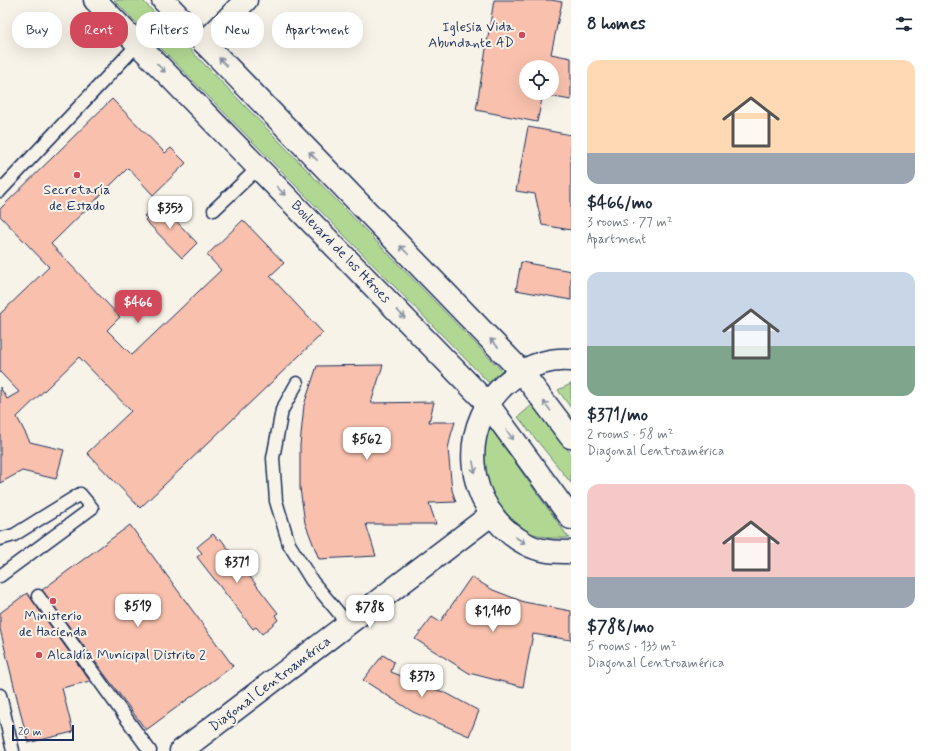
<!DOCTYPE html>
<html lang="en">
<head>
<meta charset="utf-8">
<style>
  body { margin:0; font-family:Mynerve,sans-serif; background:#f6f6f7; color:#1f2937; height:100vh; display:flex; flex-direction:column; font-size:15px; white-space:nowrap }
  * { box-sizing:border-box; margin:0 }
  p { font-size:13px; color:#747a83 }
  .icon { flex:none; width:22px; height:22px; fill:none; stroke:currentColor; stroke-width:2; stroke-linecap:round; stroke-linejoin:round }
  .map { position:relative; flex:1; overflow:hidden }
  .details { display:flex; flex-direction:column; background:#fff; width:360px }
  .details>* { flex:none }
  .top-card { position:absolute; left:12px; top:12px; width:380px; height:36px; display:flex; gap:8px }
  .fabs { position:absolute; left:519px; top:60px; display:grid; gap:8px }
  .fabs a { display:grid; place-items:center; width:40px; height:40px; border-radius:50%; background:#fff; box-shadow:0 4px 16px #0002; font-size:20px }
  .scale { position:absolute; left:12px; bottom:10px; width:62px; box-sizing:border-box; padding-left:4px; border:2px solid #1b2f5e; border-top:0; font-size:11px; line-height:14px; white-space:nowrap; color:#1b2f5e; -webkit-text-stroke:3px #f7f3e8; paint-order:stroke }
  .price { position:absolute; translate:-50% -34px; padding:0 9px; border-radius:8px; background:#fff; color:#222; font-size:13px; line-height:26px; filter:drop-shadow(0 1px 2px #0008) }
  .price::after { content:''; position:absolute; left:50%; top:24px; width:12px; height:9px; margin-left:-6px; background:inherit; clip-path:polygon(0 0,100% 0,50% 100%) }
  .price.active { background:#d1495b; color:#fff }
  ul { padding:0; list-style:none }
  li { display:grid; align-content:center; gap:8px; height:212px; padding:0 16px }
  li span { display:grid; place-items:center; height:124px; border-radius:12px; color:#555 }
  li>.icon { margin-inline-start:auto }
  span .icon { width:72px; height:72px; fill:#fffc; stroke-width:1 }
  li b { font-size:17px }
  h2 { display:flex; justify-content:space-between; align-items:center; height:48px; padding:0 16px; font-size:17px }
  .chip { padding:0 14px; border-radius:16px; background:#fff; box-shadow:0 4px 16px #0002; font-size:14px; line-height:36px }
  .chip.active { background:#d1495b; color:#fff }
  main { display:flex; flex:1; min-height:0 }
  .map>svg:first-child { display:block }
  .green { fill:#b1d893; stroke:#668478 }
  .building { fill:#f8c0ad; stroke:#1b2f5e; fill-rule:evenodd }
  .lines { fill:none; stroke-linecap:round; stroke-linejoin:round }
  .service-casing { stroke:#1b2f5e; stroke-width:15 }
  .minor-casing { stroke:#1b2f5e; stroke-width:25 }
  .primary-casing { stroke:#1b2f5e; stroke-width:25 }
  .service { stroke:#f7f3e8; stroke-width:12 }
  .minor { stroke:#f7f3e8; stroke-width:22 }
  .primary { stroke:#f7f3e8; stroke-width:22 }
  .oneway { stroke:#8991a3 }
  .poi-dot { fill:#d1495b; stroke:#f7f3e8; stroke-width:1.5 }
  .labels { text-anchor:middle; dominant-baseline:central; stroke-width:4; stroke-linejoin:round; paint-order:stroke }
  .poi-label { font-size:14px; fill:#1b2f5e; stroke:#f7f3e8 }
  .street-label { font-size:14px; fill:#1b2f5e; stroke:#f7f3e8 }
</style>
</head>
<body>
<main>
<div class="map">
<svg width="571" height="751" viewBox="0 0 571 751">
  <rect width="100%" height="100%" fill="#f7f3e8"/>
  <filter id="ink" filterUnits="userSpaceOnUse"><feTurbulence type="fractalNoise" baseFrequency=".025" numOctaves="2"/><feDisplacementMap in="SourceGraphic" scale="8" xChannelSelector="R" yChannelSelector="G"/><feConvolveMatrix kernelMatrix="1 2 1 2 8 2 1 2 1" color-interpolation-filters="sRGB"/></filter>
  <g filter="url(#ink)">
    <g class="green">
      <polygon points="114,0 142,0 503,372 490,384"/>
      <polygon points="571,384 571,408 558,390"/>
      <polygon points="532,405 571,454 571,483 518,417"/>
      <polygon points="489,426 569,538 550,538 525,532 503,514 488,488 482,448"/>
    </g>
    <g class="building">
      <path d="M 494,0 L 551,0 L 562,2 L 551,54 L 571,58 L 571,100 L 543,95 L 537,122 L 476,110 ZM 526,67 L 552,67 L 552,93 L 526,93 Z"/>
      <polygon points="112,99 165,153 171,148 186,163 153,195 128,168 51,244 120,317 107,330 132,355 221,270 207,255 243,220 284,263 270,276 323,333 140,508 87,453 131,411 79,357 17,417 30,442 64,450 56,479 22,471 0,483 0,387 7,399 19,392 0,372 0,314 49,267 0,216 0,209"/>
      <polygon points="528,127 571,135 571,230 542,225 535,194 516,191"/>
      <polygon points="158,202 197,243 182,258 145,220 147,218 144,216"/>
      <polygon points="521,262 571,271 571,300 516,290"/>
      <polygon points="383,365 371,403 434,402 429,422 455,422 451,435 448,449 452,490 456,502 429,503 436,524 366,524 376,556 319,559 305,523 300,488 300,445 304,405 317,366"/>
      <polygon points="130,525 233,666 146,730 42,590"/>
      <polygon points="213,534 218,540 220,538 278,613 275,615 278,620 262,634 256,627 253,629 197,557 202,553 197,547"/>
      <polygon points="471,577 493,590 524,602 571,611 571,640 533,634 523,687 469,673 415,639 432,617 440,622"/>
      <polygon points="27,593 90,681 62,688 73,732 28,743 0,629 0,613"/>
      <polygon points="383,655 394,662 391,672 448,694 479,711 469,736 413,712 363,680"/>
    </g>
    <g class="lines">
      <g class="service-casing">
        <g id="service">
          <polyline points="0,191 138,44"/>
          <polyline points="214,210 258,168"/>
          <polyline points="297,383 282,410 273,458 276,501 289,544 312,581 348,624"/>
          <polyline points="0,539 14,535 80,494 92,508 0,576"/>
          <polyline points="38,596 150,751"/>
          <polyline points="0,695 13,751"/>
        </g>
      </g>
      <g class="minor-casing">
        <g id="minor">
          <polyline points="204,43 246,0"/>
          <polyline points="181,751 492,514"/>
        </g>
      </g>
      <g class="primary-casing">
        <g id="primary">
          <polyline points="95,0 487,403 571,518"/>
          <polyline points="163,0 521,371 571,437"/>
          <path d="M 571,360 C 551,358 530,365 514,377 C 454,420 462,510 526,544 C 540,552 556,552 571,552"/>
        </g>
      </g>
      <use href="#service" class="service"/>
      <use href="#minor" class="minor"/>
      <use href="#primary" class="primary"/>
    </g>
    <defs><path id="oneway-shaft" d="M-6 0H5M1.5-3L5.5 0L1.5 3" fill="none" stroke-width="1.6" stroke-linecap="round" stroke-linejoin="round"/></defs>
    <g class="oneway">
      <use href="#oneway-shaft" transform="translate(223 62) rotate(-134)"/>
      <use href="#oneway-shaft" transform="translate(161 68) rotate(46)"/>
      <use href="#oneway-shaft" transform="translate(313 156) rotate(-134)"/>
      <use href="#oneway-shaft" transform="translate(281 191) rotate(46)"/>
      <use href="#oneway-shaft" transform="translate(404 250) rotate(-134)"/>
      <use href="#oneway-shaft" transform="translate(401 314) rotate(46)"/>
      <use href="#oneway-shaft" transform="translate(494 343) rotate(-134)"/>
      <use href="#oneway-shaft" transform="translate(547 406) rotate(-127)"/>
      <use href="#oneway-shaft" transform="translate(510 435) rotate(54)"/>
      <use href="#oneway-shaft" transform="translate(474 467) rotate(79)"/>
      <use href="#oneway-shaft" transform="translate(520 540) rotate(33)"/>
    </g>
  </g>
  <g class="poi-dot">
    <circle cx="522" cy="35" r="4"/>
    <circle cx="77" cy="175" r="4"/>
    <circle cx="53" cy="601" r="4"/>
    <circle cx="39" cy="655" r="4"/>
  </g>
  <g class="labels">
    <g class="poi-label">
      <text x="514" y="27" text-anchor="end">Iglesia Vida<tspan x="514" dy="16">Abundante AD</tspan></text>
      <text x="77" y="190">Secretaría<tspan x="77" dy="16">de Estado</tspan></text>
      <text x="53" y="616">Ministerio<tspan x="53" dy="16">de Hacienda</tspan></text>
      <text x="47" y="655" text-anchor="start">Alcaldía Municipal Distrito 2</text>
    </g>
    <g class="street-label">
      <text transform="translate(341 252) rotate(46)">Boulevard de los Héroes</text>
      <text transform="translate(270 684) rotate(-37)">Diagonal Centroamérica</text>
    </g>
  </g>
</svg>
<div class="fabs">
<a><svg class="icon" aria-label="locate" viewBox="0 0 24 24"><circle cx="12" cy="12" r="6"/><path d="M12 2v4M12 18v4M2 12h4M18 12h4"/></svg></a>
</div>
<div class="scale">20 m</div>
<b class="price" style="left:170px;top:230px">$353</b>
<b class="price active" style="left:138px;top:324px">$466</b>
<b class="price" style="left:367px;top:461px">$562</b>
<b class="price" style="left:237px;top:584px">$371</b>
<b class="price" style="left:138px;top:628px">$519</b>
<b class="price" style="left:370px;top:629px">$788</b>
<b class="price" style="left:493px;top:633px">$1,140</b>
<b class="price" style="left:422px;top:698px">$373</b>
<div class="top-card">
<a class="chip">Buy</a>
<a class="chip active">Rent</a>
<a class="chip">Filters</a>
<a class="chip">New</a>
<a class="chip">Apartment</a>
</div>
</div>
<section class="details">
<h2>8 homes<svg class="icon" aria-label="filters" viewBox="0 0 24 24"><path d="M4 7h16M4 17h16"/><circle cx="9" cy="7" r="2"/><circle cx="15" cy="17" r="2"/></svg></h2>
<ul>
<li><span style="background:linear-gradient(#ffd9b3 75%,#9aa5b1 0)"><svg class="icon" aria-label="home" viewBox="0 0 24 24"><path d="M3 11l9-7 9 7M6 9v11h12V9"/></svg></span><div><b>$466/mo</b><p>3 rooms · 77 m²</p><p>Apartment</p></div></li>
<li><span style="background:linear-gradient(#c9d6e8 60%,#7fa58c 0)"><svg class="icon" aria-label="home" viewBox="0 0 24 24"><path d="M3 11l9-7 9 7M6 9v11h12V9"/></svg></span><div><b>$371/mo</b><p>2 rooms · 58 m²</p><p>Diagonal Centroamérica</p></div></li>
<li><span style="background:linear-gradient(#f6c9c9 75%,#9aa5b1 0)"><svg class="icon" aria-label="home" viewBox="0 0 24 24"><path d="M3 11l9-7 9 7M6 9v11h12V9"/></svg></span><div><b>$788/mo</b><p>5 rooms · 133 m²</p><p>Diagonal Centroamérica</p></div></li>
</ul>
</section>
</main>
</body>
</html>
